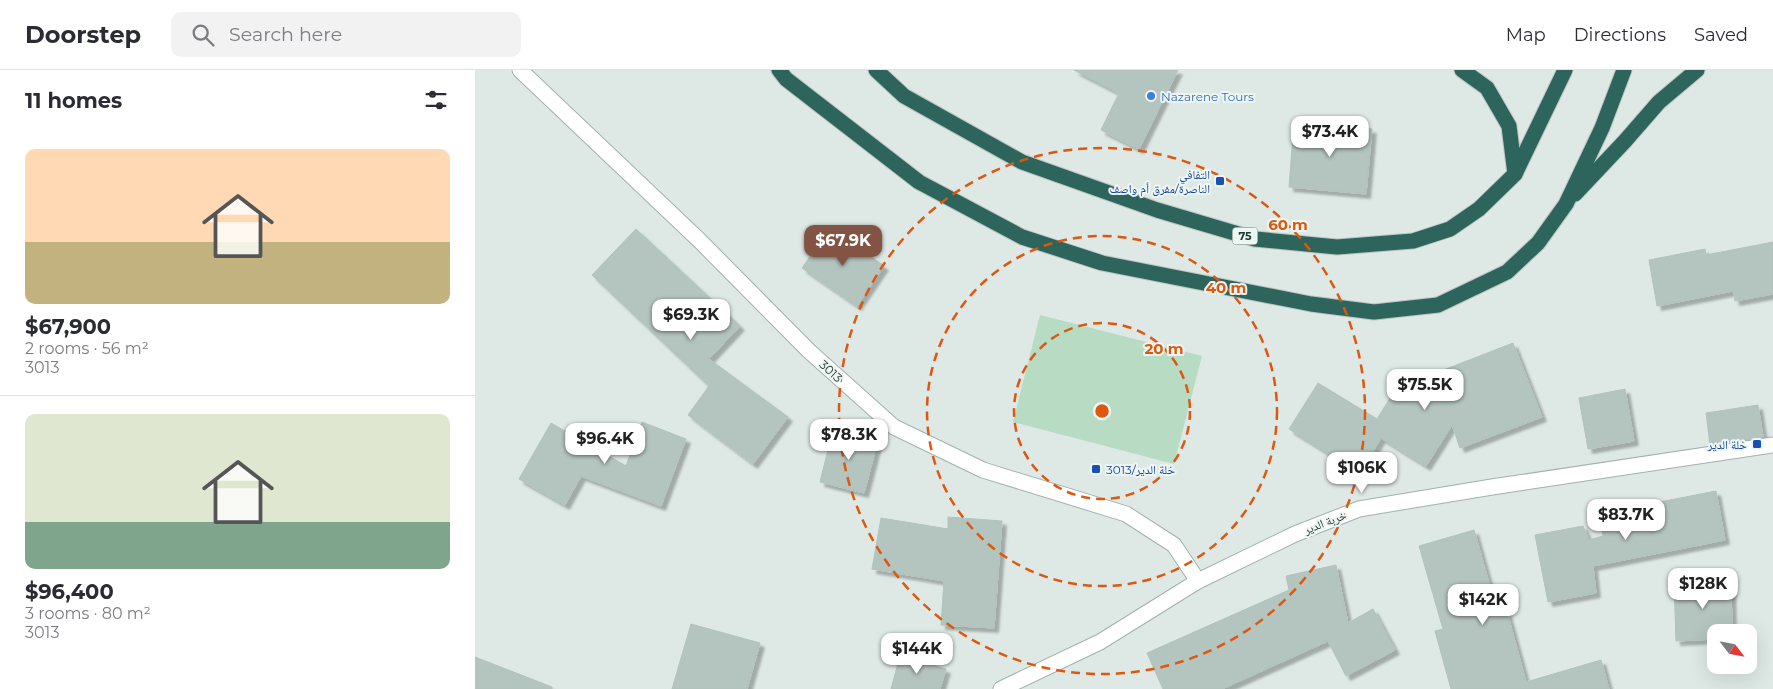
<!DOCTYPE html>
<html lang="en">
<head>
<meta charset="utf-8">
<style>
  body { margin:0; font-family:Montserrat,"Noto Naskh Arabic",sans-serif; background:#f2f2f3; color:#2b2b33; height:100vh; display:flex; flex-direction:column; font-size:19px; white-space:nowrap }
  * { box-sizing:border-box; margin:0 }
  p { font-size:16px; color:#7c7c81 }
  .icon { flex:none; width:28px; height:28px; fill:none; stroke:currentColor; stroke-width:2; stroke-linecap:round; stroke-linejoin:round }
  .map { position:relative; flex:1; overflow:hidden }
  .sheet { display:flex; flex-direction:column; background:#fff; width:475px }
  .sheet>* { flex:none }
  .needle { width:32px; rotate:122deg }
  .controls { position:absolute; left:1232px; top:554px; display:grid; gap:10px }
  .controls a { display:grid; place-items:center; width:50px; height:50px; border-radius:10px; background:#fff; box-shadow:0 5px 20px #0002; font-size:25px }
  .price { position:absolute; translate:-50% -42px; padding:0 11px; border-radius:10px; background:#fff; color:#222; font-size:16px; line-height:32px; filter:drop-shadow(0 1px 2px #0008) }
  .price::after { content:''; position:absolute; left:50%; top:30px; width:15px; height:11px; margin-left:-8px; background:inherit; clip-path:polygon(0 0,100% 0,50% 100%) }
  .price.selected { background:#835444; color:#fff }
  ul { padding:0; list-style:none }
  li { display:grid; align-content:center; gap:10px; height:265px; padding:0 25px }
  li+li { border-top:1px solid #e1e1e2 }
  li span { display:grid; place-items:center; height:155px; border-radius:10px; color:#555 }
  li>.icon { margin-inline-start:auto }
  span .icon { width:90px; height:90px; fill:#fffc; stroke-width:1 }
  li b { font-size:21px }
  h2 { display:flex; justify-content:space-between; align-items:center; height:60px; padding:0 25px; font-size:21px }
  header { display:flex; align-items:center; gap:30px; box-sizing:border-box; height:70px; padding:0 25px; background:#fff; border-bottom:1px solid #e1e1e2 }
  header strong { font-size:24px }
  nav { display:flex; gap:28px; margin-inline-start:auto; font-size:18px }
  .search { width:350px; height:45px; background:#f2f2f3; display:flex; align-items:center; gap:12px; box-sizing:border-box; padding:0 18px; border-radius:10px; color:#7c7c81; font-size:19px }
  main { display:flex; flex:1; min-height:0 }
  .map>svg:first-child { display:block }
  .green { fill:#b7dbc3 }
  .building { fill:#b4c4be; stroke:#b1c3bc; filter:url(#shadow) }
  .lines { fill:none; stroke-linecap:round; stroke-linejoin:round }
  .street-casing { stroke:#a1b1ac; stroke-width:17 }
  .highway-casing { stroke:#bcc4c2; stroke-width:17 }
  .street { stroke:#fff; stroke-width:15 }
  .highway { stroke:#2d645c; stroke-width:15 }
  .ring { fill:none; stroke:#de570e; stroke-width:2.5; stroke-dasharray:9 6 }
  .shop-dot { fill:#3f7fe0; stroke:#eef6f3; stroke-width:2 }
  .transit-dot { fill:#1a4fb4; stroke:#eef6f3; stroke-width:2 }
  .labels { text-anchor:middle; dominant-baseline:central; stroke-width:4; stroke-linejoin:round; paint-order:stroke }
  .shield { fill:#eef6f3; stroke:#5e726d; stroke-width:1 }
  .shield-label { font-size:11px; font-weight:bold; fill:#203933 }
  .shop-label { font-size:12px; fill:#366cbe; stroke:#eef6f3; text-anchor:start }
  .transit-label { font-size:12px; fill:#164399; stroke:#eef6f3; text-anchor:end }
  .street-label { font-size:12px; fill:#203933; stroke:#eef6f3 }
  .centre { fill:#de570e; stroke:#eef6f3; stroke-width:2.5 }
  .ring-label { font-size:15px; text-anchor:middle; font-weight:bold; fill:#de570e; stroke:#eef6f3; stroke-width:4; stroke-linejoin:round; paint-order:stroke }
</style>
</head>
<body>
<header>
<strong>Doorstep</strong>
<div class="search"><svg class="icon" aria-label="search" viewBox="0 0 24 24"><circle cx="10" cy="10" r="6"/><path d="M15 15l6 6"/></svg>Search here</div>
<nav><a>Map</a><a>Directions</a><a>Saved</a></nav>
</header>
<main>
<section class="sheet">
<h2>11 homes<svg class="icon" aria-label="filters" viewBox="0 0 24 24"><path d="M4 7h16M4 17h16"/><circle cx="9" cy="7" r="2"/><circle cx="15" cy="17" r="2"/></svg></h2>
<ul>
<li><span style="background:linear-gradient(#ffd9b3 60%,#c2b280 0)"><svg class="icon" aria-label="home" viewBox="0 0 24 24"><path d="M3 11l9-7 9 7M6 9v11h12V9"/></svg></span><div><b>$67,900</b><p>2 rooms · 56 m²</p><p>3013</p></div></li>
<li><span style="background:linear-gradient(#dfe7d0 70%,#7fa58c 0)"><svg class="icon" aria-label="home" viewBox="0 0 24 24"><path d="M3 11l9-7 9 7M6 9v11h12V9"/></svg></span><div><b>$96,400</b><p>3 rooms · 80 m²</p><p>3013</p></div></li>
</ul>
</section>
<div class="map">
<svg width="1298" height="619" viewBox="0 0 1298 619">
  <defs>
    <filter id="shadow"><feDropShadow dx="4.5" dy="4.5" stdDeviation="1" flood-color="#0004"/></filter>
  </defs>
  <rect width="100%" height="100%" fill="#dee9e5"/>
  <polygon class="green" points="565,245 727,286 699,394 538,352"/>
  <g class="building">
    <polygon points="599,0 703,0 664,79 626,60 644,23"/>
    <polygon points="819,52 897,59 891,124 814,117"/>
    <polygon points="355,158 409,196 382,236 327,198"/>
    <polygon points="161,159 265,256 234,289 313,347 278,394 213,345 234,316 117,205"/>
    <polygon points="1298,172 1298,224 1260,231 1258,221 1182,236 1174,190 1230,179 1231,185"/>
    <polygon points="1038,273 1067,347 985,378 977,355 951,396 906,368 885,403 814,359 843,313 902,349 927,309 935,313"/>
    <polygon points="1150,319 1159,371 1113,379 1104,328"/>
    <polygon points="1283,335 1288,367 1235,375 1231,343"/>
    <polygon points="167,352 211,369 186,436 106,406 90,435 44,409 76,353 151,396"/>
    <polygon points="358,359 403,370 389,423 345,412"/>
    <polygon points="1241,421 1250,470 1118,496 1121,523 1073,532 1060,465 1108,456 1114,470 1128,466 1126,452 1146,448 1144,440"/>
    <polygon points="473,447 527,451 519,558 466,555 469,511 397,499 406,448 473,459"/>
    <polygon points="999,460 1023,545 1032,542 1051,612 1126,590 1134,619 976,619 960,561 968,559 944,476"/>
    <polygon points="861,495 873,553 898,539 920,580 871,606 853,571 747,619 688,619 672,583 814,520 811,506"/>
    <polygon points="1256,511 1257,562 1241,562 1241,569 1201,571 1199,513"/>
    <polygon points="216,554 285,573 272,619 197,619"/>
    <polygon points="425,586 471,599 465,619 416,619"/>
    <polygon points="0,587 77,617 77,619 0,619"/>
  </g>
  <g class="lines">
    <g class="street-casing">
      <g id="street">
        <polyline points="45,0 224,170 334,281 419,357 508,400 651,444 699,475 723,511"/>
        <polyline points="526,619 625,572 723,511 820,464 884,439 1017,417 1298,375"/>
      </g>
    </g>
    <g class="highway-casing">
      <g id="highway">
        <polyline points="304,0 311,9 444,112 547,167 627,193 836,234 899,242 963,235 1032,202 1063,173 1091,134 1127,58 1149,0"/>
        <polyline points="401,0 429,26 547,92 682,140 780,169 862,177 938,171 975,159 1004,139 1040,104 1090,0"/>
        <polyline points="987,0 1012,18 1034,56 1040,104"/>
        <polyline points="1100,124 1150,71 1184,32 1222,0"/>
      </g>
    </g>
    <use href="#street" class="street"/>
    <use href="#highway" class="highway"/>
  </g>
  <g class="ring">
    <circle cx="627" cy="341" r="88"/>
    <circle cx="627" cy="341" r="175"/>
    <circle cx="627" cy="341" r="263"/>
  </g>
  <circle class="shop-dot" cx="676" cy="26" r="5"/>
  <g class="transit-dot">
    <rect x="740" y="106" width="10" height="10" rx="2.5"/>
    <rect x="1277" y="369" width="10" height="10" rx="2.5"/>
    <rect x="616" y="394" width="10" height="10" rx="2.5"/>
  </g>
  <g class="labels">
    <rect class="shield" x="757.5" y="157.5" width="25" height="17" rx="4"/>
    <g class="shield-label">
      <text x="770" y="166">75</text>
    </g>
    <g class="shop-label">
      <text x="686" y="26">Nazarene Tours</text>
    </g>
    <g class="transit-label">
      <text x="735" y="104">التفافي<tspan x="735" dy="14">الناصرة/مفرق أم واصف</tspan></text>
      <text x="1272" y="374">خلة الدير</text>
      <text x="631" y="399" text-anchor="start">3013/خلة الدير</text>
    </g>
    <g class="street-label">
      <text transform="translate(356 301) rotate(42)">3013</text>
      <text transform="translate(850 452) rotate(-21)">خربة الدير</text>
    </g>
  </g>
  <circle cx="627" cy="341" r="8" class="centre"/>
  <g class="ring-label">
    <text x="813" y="160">60 m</text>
    <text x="751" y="223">40 m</text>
    <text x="689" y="284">20 m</text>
  </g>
</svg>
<div class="controls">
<a><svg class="needle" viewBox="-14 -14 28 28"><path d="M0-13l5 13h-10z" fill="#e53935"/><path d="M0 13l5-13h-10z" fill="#7c7c81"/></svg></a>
</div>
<b class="price" style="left:855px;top:88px">$73.4K</b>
<b class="price selected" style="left:368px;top:197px">$67.9K</b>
<b class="price" style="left:216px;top:271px">$69.3K</b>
<b class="price" style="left:950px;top:341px">$75.5K</b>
<b class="price" style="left:374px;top:391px">$78.3K</b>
<b class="price" style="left:130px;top:395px">$96.4K</b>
<b class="price" style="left:887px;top:424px">$106K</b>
<b class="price" style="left:1151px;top:471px">$83.7K</b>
<b class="price" style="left:1228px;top:540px">$128K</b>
<b class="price" style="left:1008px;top:556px">$142K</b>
<b class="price" style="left:442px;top:605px">$144K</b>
</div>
</main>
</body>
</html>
